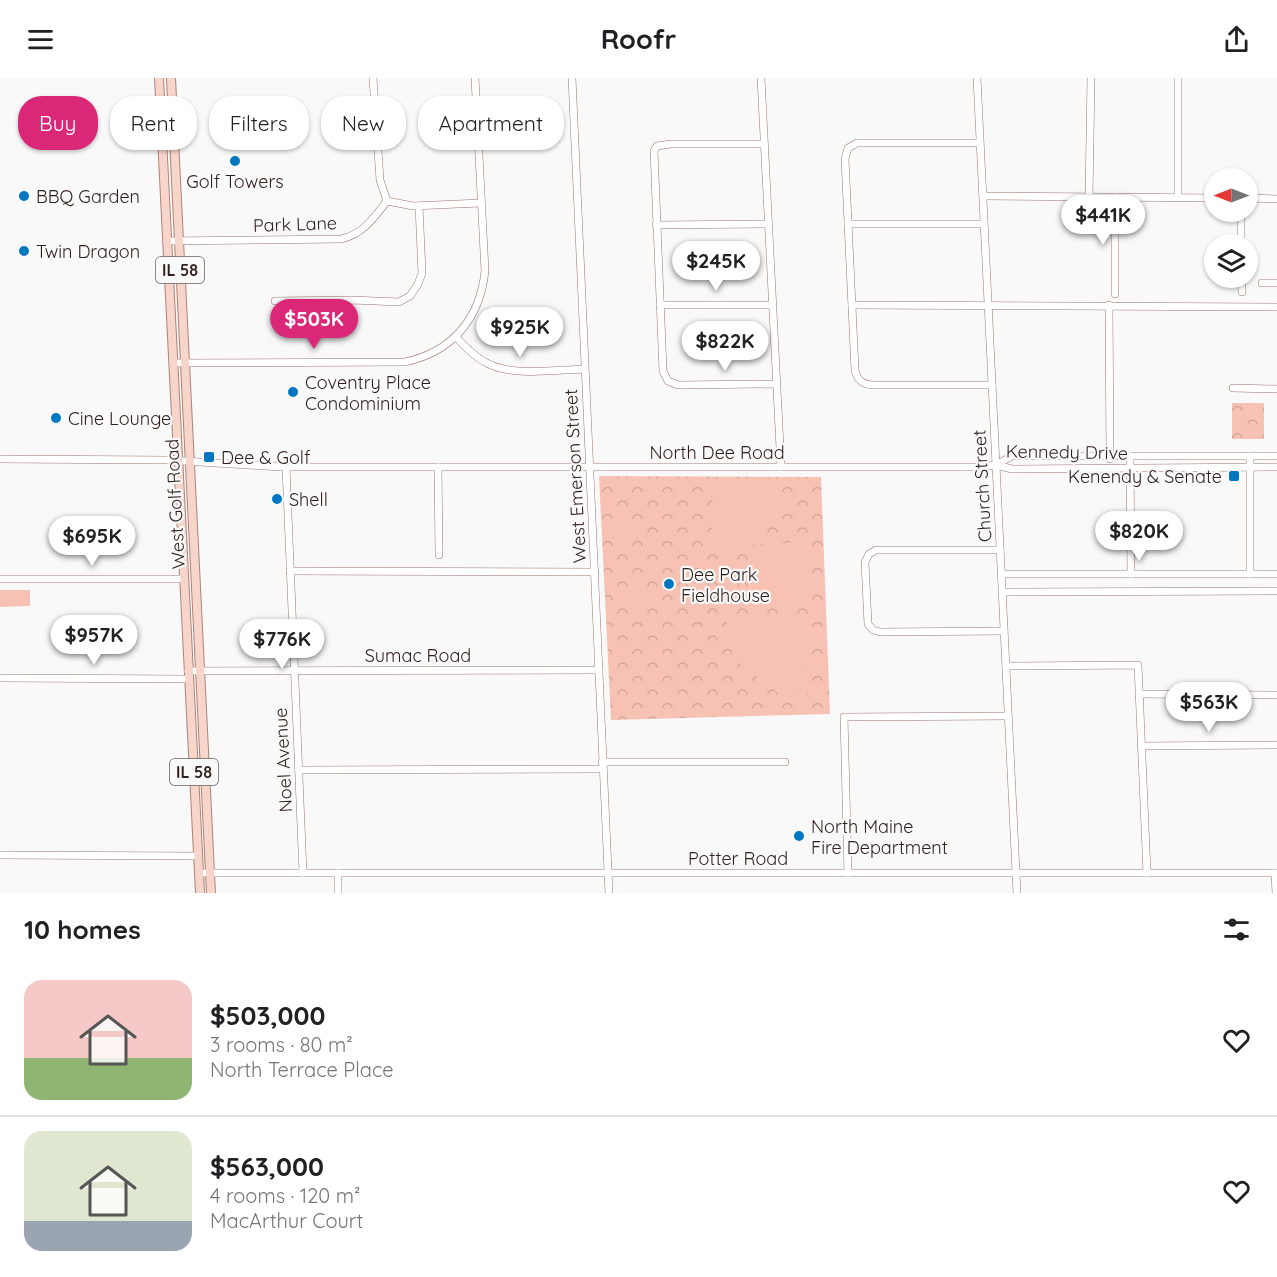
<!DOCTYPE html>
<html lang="en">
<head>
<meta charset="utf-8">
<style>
  body { margin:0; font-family:Quicksand,sans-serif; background:#f2f2f2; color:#202124; height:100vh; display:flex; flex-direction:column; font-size:22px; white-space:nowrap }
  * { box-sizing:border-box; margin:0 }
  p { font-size:20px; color:#757577 }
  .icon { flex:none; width:33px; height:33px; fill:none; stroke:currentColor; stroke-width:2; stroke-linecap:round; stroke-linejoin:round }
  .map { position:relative; height:815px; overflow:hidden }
  .panel { display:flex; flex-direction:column; background:#fff; flex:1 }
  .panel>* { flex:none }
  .top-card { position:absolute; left:18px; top:18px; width:600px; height:54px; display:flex; gap:12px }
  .needle { width:39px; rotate:270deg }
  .tools { position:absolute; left:1204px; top:90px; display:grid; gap:12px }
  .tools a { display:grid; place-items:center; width:54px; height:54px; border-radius:50%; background:#fff; box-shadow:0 2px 4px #0004; font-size:30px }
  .price { position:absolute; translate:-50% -51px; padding:0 14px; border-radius:21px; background:#fff; color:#222; font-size:20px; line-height:39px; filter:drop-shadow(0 2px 3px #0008) }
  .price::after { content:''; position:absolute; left:50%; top:36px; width:18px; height:14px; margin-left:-9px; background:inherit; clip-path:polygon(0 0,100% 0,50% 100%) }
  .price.active { background:#db2777; color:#fff }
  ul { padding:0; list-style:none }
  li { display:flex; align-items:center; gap:18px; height:150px; padding:0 24px }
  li+li { border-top:2px solid #e0e0e0 }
  li span { display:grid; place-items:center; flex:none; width:168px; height:120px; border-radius:18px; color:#555 }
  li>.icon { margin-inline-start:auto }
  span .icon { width:72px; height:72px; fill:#fffc; stroke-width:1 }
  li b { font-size:26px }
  h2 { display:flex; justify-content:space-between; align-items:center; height:72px; padding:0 24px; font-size:26px }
  .tag { padding:0 21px; border-radius:24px; background:#fff; box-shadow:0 2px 4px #0004; font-size:21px; line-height:54px }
  .tag.active { background:#db2777; color:#fff }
  header { display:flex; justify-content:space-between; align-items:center; height:78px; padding:0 24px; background:#fff; font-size:27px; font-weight:700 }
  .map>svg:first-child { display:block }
  .park { fill:url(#park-crowns) }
  .garden { fill:#f7c2b3 }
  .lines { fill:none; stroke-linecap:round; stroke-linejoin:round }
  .minor-casing { stroke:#9b766b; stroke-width:8 }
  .major-casing { stroke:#ae8377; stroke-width:10 }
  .minor { stroke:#fff; stroke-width:7 }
  .major { stroke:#f8d5cb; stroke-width:8 }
  .poi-dot { fill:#0277c1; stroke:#f9f9f9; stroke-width:2 }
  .labels { text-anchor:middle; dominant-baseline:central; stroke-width:4.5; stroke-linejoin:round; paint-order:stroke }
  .shield { fill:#f9f9f9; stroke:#6b605e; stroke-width:1.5 }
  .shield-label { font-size:16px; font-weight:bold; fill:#2e1f1b }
  .poi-label { font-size:18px; fill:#2e1f1b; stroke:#f9f9f9; text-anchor:start }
  .street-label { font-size:18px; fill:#2e1f1b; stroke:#f9f9f9 }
</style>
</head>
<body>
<header><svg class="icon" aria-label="menu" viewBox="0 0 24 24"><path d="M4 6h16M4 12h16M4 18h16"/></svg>Roofr<svg class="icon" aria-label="share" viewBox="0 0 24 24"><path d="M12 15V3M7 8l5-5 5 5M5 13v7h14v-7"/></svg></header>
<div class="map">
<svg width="1277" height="815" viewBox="0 0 1277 815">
  <defs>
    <pattern id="park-crowns" width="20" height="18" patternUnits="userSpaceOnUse" patternTransform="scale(1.5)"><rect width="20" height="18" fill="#f7c2b3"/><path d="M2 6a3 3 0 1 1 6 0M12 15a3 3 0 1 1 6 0" fill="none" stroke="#d4a699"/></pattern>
  </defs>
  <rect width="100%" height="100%" fill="#f9f9f9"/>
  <g class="park">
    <rect x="1232" y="325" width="32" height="36"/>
    <polygon points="599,398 821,399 830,636 611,642"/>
  </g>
  <g class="garden">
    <path d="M 719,402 L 783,402 C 782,428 774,441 758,460 L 781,459 L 781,465 L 749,467 L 732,475 L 712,475 L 713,406 Z"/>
    <polygon points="646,443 646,457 609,459 608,446"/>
    <polygon points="808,463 810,518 805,526 751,528 750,495 767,474 785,465"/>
    <polygon points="646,511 647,525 615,526 614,513"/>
    <polygon points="0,512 30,512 30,528 0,529"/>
    <polygon points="804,538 808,541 807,616 778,615 741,587 729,564 726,538"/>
  </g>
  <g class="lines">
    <g class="minor-casing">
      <g id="minor">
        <polyline points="373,0 380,102 387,123"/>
        <polyline points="572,0 609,815"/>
        <polyline points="761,0 781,389"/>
        <polyline points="977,0 1017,815"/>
        <polyline points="1178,0 1178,120"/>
        <path d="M 980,65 L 857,65 L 848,70 L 845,81 L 855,292 C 857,302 862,306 872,307 L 992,307"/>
        <polyline points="764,66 671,66 657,68 654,73 663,293 668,303 678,307 776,306"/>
        <polyline points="983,118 1215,120"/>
        <polyline points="1089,119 1091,0"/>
        <polyline points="1248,120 1277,121"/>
        <polyline points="387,123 413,128 480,125"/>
        <polyline points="1241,134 1241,166"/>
        <polyline points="848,146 984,146"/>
        <polyline points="656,147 768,146"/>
        <path d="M 167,163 L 341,161 C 363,156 373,141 387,123"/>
        <polyline points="1241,200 1242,214"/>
        <polyline points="1262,205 1277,205"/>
        <polyline points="1115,216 1115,119"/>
        <polyline points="275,223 352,222 399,224 410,218 418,206 422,195 419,128"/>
        <polyline points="660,227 772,227"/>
        <polyline points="852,227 1277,229"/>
        <polyline points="1109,227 1110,381"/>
        <path d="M 456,259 C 465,268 473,278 485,284 C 510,299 555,292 584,291"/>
        <path d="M 173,285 L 405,284 C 452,274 480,241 485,193 L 475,0"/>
        <polyline points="1233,310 1277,311"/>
        <polyline points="1130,378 1131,496"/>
        <polyline points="0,381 167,382 281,389 983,389 996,387 1012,378 1277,378"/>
        <polyline points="996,387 1012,391 1277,389"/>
        <polyline points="286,389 303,795"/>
        <polyline points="438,389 439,477"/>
        <polyline points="1000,472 876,472 869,476 865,484 868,546 873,552 880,554 1004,553"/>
        <polyline points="290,493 595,494"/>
        <polyline points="1002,496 1277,496"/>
        <polyline points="1250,496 1250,378"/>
        <polyline points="0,501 184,501"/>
        <polyline points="1002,514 1277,513"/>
        <polyline points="1006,588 1138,587 1147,795"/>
        <polyline points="188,593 599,592"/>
        <polyline points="0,600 189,601"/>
        <polyline points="1139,616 1277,617"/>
        <polyline points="1141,668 1277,667"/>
        <polyline points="602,684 785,684"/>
        <polyline points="299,692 602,691"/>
        <polyline points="0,777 198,778"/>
        <polyline points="199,795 1277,795"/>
        <polyline points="338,795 338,815"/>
        <polyline points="848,795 844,639 1008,638"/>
        <polyline points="1275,795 1276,815"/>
      </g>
    </g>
    <g class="major-casing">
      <g id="major">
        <polyline points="159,0 200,815"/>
        <polyline points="171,0 211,815"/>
      </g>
    </g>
    <use href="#minor" class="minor"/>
    <use href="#major" class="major"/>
  </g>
  <g class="poi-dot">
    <circle cx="235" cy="83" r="6"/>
    <circle cx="24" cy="118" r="6"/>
    <circle cx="24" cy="173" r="6"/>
    <circle cx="293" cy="314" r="6"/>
    <circle cx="56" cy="340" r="6"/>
    <rect x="203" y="373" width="12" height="12" rx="3"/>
    <rect x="1228" y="392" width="12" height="12" rx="3"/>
    <circle cx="277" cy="421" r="6"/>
    <circle cx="669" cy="506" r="6"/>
    <circle cx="799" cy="758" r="6"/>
  </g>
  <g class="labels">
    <g class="shield">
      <rect x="156" y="179" width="48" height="26" rx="4.5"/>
      <rect x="170" y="681" width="48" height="26" rx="4.5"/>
    </g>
    <g class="shield-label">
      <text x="180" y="192">IL 58</text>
      <text x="194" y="694">IL 58</text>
    </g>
    <g class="poi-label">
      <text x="235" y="103" text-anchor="middle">Golf Towers</text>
      <text x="36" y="118">BBQ Garden</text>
      <text x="36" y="173">Twin Dragon</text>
      <text x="305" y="304">Coventry Place<tspan x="305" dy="21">Condominium</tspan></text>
      <text x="68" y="340">Cine Lounge</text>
      <text x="221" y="379">Dee &amp; Golf</text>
      <text x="1222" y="398" text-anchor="end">Kenendy &amp; Senate</text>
      <text x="289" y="421">Shell</text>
      <text x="681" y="496">Dee Park<tspan x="681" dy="21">Fieldhouse</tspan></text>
      <text x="811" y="748">North Maine<tspan x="811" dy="21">Fire Department</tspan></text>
    </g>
    <g class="street-label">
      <text transform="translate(295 146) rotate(-2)">Park Lane</text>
      <text x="717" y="374">North Dee Road</text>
      <text transform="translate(1067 374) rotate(1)">Kennedy Drive</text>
      <text transform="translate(575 398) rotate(-93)">West Emerson Street</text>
      <text transform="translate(982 408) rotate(-93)">Church Street</text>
      <text transform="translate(175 426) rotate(-93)">West Golf Road</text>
      <text x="418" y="577">Sumac Road</text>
      <text transform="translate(283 682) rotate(-93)">Noel Avenue</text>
      <text x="738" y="780">Potter Road</text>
    </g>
  </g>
</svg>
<div class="tools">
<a><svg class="needle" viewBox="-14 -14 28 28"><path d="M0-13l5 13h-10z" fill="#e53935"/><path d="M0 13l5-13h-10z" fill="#757577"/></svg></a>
<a><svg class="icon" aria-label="layers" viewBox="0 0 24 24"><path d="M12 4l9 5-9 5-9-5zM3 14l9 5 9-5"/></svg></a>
</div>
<b class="price" style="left:1103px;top:168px">$441K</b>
<b class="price" style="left:716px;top:214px">$245K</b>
<b class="price active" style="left:314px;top:272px">$503K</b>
<b class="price" style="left:520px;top:280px">$925K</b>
<b class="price" style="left:725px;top:294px">$822K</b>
<b class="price" style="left:1139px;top:484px">$820K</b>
<b class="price" style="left:92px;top:489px">$695K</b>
<b class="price" style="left:94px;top:588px">$957K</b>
<b class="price" style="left:282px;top:592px">$776K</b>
<b class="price" style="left:1209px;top:655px">$563K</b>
<div class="top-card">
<a class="tag active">Buy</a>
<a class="tag">Rent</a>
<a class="tag">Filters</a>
<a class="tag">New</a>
<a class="tag">Apartment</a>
</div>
</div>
<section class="panel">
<h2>10 homes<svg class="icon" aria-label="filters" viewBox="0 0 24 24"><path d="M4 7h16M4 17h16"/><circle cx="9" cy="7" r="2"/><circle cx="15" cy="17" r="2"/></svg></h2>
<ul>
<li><span style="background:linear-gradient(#f6c9c9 65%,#8fb573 0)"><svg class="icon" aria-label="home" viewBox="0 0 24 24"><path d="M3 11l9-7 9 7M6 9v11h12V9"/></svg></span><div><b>$503,000</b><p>3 rooms · 80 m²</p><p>North Terrace Place</p></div><svg class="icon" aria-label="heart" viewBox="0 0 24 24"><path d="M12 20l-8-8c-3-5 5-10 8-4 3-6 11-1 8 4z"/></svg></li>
<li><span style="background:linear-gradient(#dfe7d0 75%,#9aa5b1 0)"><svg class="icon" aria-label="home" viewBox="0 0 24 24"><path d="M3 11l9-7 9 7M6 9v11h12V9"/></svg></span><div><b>$563,000</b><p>4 rooms · 120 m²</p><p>MacArthur Court</p></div><svg class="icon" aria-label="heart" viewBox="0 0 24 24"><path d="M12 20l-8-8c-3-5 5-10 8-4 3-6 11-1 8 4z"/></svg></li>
</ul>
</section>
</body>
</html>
